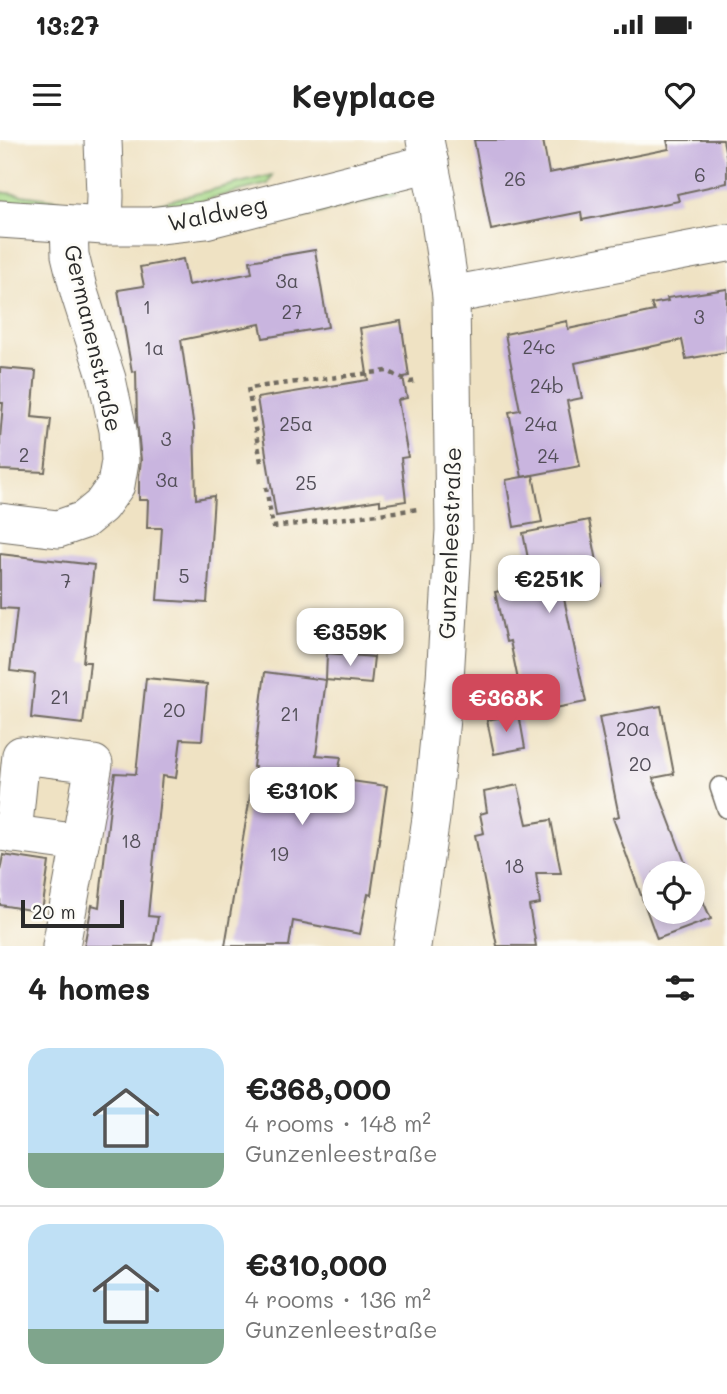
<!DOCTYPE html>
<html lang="en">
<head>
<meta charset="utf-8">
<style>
  body { margin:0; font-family:Mali,sans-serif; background:#f2f2f2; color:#222; height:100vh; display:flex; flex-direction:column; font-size:26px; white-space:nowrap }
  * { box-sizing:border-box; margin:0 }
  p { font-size:23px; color:#767676 }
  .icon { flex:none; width:38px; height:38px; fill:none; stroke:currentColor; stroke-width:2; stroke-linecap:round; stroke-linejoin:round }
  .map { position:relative; height:806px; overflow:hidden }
  .details { display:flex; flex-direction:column; background:#fff; flex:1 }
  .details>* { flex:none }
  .buttons { position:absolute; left:642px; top:721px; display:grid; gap:14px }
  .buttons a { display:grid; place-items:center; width:63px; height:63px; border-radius:50%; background:#fff; box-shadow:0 4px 18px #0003; font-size:35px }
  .scale { position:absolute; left:21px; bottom:18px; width:103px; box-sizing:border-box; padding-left:7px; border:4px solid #2b2b2b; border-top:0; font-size:19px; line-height:24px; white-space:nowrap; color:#2b2b2b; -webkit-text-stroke:5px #fdfcf7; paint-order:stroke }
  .price { position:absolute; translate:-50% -60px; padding:0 16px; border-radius:14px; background:#fff; color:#222; font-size:23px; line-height:46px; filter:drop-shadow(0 2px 4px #0008) }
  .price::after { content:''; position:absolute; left:50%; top:42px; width:21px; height:16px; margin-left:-10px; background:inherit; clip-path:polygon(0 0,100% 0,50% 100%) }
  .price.selected { background:#d1495b; color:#fff }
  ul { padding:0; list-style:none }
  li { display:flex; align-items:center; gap:21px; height:175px; padding:0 28px }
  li+li { border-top:2px solid #e0e0e0 }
  li span { display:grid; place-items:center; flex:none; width:196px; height:140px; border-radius:21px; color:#555 }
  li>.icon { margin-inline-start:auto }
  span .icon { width:84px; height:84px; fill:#fffc; stroke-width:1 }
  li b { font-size:30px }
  h2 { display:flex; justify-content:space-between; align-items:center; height:84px; padding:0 28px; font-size:30px }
  .status { display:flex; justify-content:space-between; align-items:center; height:49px; padding:0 35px; background:#fff; direction:ltr }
  .status svg { height:19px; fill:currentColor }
  header { display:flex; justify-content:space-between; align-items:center; height:91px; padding:0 28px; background:#fff; font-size:32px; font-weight:700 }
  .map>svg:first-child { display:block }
  .green { fill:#a6d786; stroke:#688158; stroke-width:2 }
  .building { fill:#c9b5df }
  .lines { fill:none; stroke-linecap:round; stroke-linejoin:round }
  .service-casing { stroke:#706b60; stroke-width:22 }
  .minor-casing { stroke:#706b60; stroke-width:39 }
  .path { stroke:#706b60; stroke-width:4.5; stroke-dasharray:5 5; stroke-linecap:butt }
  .service { stroke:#fff; stroke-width:19 }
  .minor { stroke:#fff; stroke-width:37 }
  .labels { text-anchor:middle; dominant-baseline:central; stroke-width:6; stroke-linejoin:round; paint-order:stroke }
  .number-label { font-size:19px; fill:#524e58 }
  .street-label { font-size:23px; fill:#2b2b2b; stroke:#fdfcf7 }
</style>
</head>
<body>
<div class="status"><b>13:27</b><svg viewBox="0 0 49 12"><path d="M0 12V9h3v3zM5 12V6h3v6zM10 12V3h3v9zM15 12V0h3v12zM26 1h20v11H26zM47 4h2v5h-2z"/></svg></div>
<header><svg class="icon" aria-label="menu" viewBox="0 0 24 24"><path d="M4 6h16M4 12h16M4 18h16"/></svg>Keyplace<svg class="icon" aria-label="heart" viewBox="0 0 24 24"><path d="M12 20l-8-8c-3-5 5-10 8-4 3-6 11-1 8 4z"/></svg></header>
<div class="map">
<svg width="727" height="806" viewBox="0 0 727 806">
  <rect width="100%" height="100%" fill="#fdfcf7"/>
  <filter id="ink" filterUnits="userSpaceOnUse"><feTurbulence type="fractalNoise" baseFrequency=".0143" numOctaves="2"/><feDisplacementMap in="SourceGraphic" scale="14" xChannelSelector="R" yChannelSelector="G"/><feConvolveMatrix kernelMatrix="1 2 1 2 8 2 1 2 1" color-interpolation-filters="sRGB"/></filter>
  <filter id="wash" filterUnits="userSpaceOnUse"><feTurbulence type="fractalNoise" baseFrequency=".00686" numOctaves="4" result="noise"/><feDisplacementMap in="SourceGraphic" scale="28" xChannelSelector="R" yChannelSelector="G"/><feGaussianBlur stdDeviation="1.57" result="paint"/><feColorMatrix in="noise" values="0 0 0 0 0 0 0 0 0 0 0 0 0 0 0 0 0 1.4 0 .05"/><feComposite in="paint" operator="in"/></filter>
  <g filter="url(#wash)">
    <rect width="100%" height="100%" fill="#efe2c3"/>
    <g class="green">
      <polygon points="272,35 268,44 170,69 154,64"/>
      <polygon points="388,48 397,54 241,93 245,85"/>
      <polygon points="0,52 57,60 42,66 0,61"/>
    </g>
    <g id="blocks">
      <g class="building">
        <polygon points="474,0 543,0 549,33 669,9 667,0 723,0 727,20 727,43 677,54 679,61 582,80 581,72 491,90"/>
        <polygon points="315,110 328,187 263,198 260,184 181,200 194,288 196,359 214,356 207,463 157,460 162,388 147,388 148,360 139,360 139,336 141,320 137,281 136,231 132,232 118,150 144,146 140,127 183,119 188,145 252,133 250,121"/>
        <polygon points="727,149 727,212 686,219 682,200 575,223 582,258 567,261 580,326 522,337 509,272 520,270 505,194 567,181 568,189 654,171 651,164 668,161 667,158"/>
        <polygon points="401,181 409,236 403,237 407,258 398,260 408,317 401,318 406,361 380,365 380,360 276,376 257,258 368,240 360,188"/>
        <polygon points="0,228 36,231 32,277 51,279 45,332 0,330 0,299 3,263 0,263"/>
        <polygon points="533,335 542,382 514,387 506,340"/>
        <polygon points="589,380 602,447 563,454 586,562 525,574 510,501 506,502 495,452 533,444 523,393"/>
        <polygon points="0,414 94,425 83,522 90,522 83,584 31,578 35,534 10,531 17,469 0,468"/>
        <polygon points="327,513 374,517 371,544 326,540"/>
        <polygon points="265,532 326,540 316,615 341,617 337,639 387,646 371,755 368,754 360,794 293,781 289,806 225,806 255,627 253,627"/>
        <polygon points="146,538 207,544 202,600 181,599 176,638 162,636 148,776 158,777 153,806 84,806 92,765 99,767 110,666 115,633 136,634"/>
        <polygon points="661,566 674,634 653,638 689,733 654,733 654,772 693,772 693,743 695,743 711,779 657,799 613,678 619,676 599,577"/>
        <polygon points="519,574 525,608 494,614 487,580"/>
        <polygon points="518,645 527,684 551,680 561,733 536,733 540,764 529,766 536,806 497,806 475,695 484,693 480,674 487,672 484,652"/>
        <polygon points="3,715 49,722 42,772 0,765 0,731"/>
      </g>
    </g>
  </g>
  <g filter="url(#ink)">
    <use href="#blocks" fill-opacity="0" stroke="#706b60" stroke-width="2"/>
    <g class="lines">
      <g class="service-casing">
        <polyline id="service" points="720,647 727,668"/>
      </g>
      <g class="minor-casing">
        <g id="minor">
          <polyline points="103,0 105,56 104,86"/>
          <polyline points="0,79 104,86 150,86 205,80 430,23"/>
          <polyline points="451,155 727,103"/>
          <polyline points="0,382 58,389 84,380 101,366 116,345 120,321 118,290 107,239 79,152 70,115 69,85"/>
          <polyline points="0,692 80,703 61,806"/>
          <polyline points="13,694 21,615 94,624 80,703"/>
          <polyline points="412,806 431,678 445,539 454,390 451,155 436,55 425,0"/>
        </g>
      </g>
      <g class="path">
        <polyline points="261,322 248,248 387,231 410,242 417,241"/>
        <polyline points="266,347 273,387 419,369"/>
      </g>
      <use href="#service" class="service"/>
      <use href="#minor" class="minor"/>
    </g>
  </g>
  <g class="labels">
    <g class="number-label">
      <text x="700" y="34">6</text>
      <text x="515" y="38">26</text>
      <text x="287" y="140">3a</text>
      <text x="147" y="166">1</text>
      <text x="292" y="171">27</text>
      <text x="699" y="176">3</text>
      <text x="539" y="206">24c</text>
      <text x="154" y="207">1a</text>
      <text x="547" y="245">24b</text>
      <text x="296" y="283">25a</text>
      <text x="541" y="283">24a</text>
      <text x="166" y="298">3</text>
      <text x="24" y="314">2</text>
      <text x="548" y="315">24</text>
      <text x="167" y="339">3a</text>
      <text x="306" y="342">25</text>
      <text x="184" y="435">5</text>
      <text x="66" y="440">7</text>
      <text x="60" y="556">21</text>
      <text x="174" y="569">20</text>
      <text x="290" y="573">21</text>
      <text x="633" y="588">20a</text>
      <text x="640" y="623">20</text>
      <text x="131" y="700">18</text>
      <text x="279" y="713">19</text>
      <text x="514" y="725">18</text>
    </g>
    <g class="street-label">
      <text transform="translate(217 73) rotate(-11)">Waldweg</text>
      <text transform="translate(94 198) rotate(77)">Germanenstraße</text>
      <text transform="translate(449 403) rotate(-88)">Gunzenleestraße</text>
    </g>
  </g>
</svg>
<div class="buttons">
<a><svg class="icon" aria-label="locate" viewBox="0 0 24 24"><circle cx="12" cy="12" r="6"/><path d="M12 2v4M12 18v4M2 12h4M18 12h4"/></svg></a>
</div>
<div class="scale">20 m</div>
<b class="price" style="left:549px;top:475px">€251K</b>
<b class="price" style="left:350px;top:528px">€359K</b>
<b class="price selected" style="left:506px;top:594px">€368K</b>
<b class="price" style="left:302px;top:687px">€310K</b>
</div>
<section class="details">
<h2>4 homes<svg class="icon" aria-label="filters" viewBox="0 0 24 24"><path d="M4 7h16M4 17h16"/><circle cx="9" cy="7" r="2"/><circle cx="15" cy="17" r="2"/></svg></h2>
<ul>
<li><span style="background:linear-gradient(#bfe0f5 75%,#7fa58c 0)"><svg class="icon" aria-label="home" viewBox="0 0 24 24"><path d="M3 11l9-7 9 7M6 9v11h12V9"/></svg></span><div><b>€368,000</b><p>4 rooms · 148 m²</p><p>Gunzenleestraße</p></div></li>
<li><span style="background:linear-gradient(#bfe0f5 75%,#7fa58c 0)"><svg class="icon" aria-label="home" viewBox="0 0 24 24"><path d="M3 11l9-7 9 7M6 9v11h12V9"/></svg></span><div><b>€310,000</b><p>4 rooms · 136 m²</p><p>Gunzenleestraße</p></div></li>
</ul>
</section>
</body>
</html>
